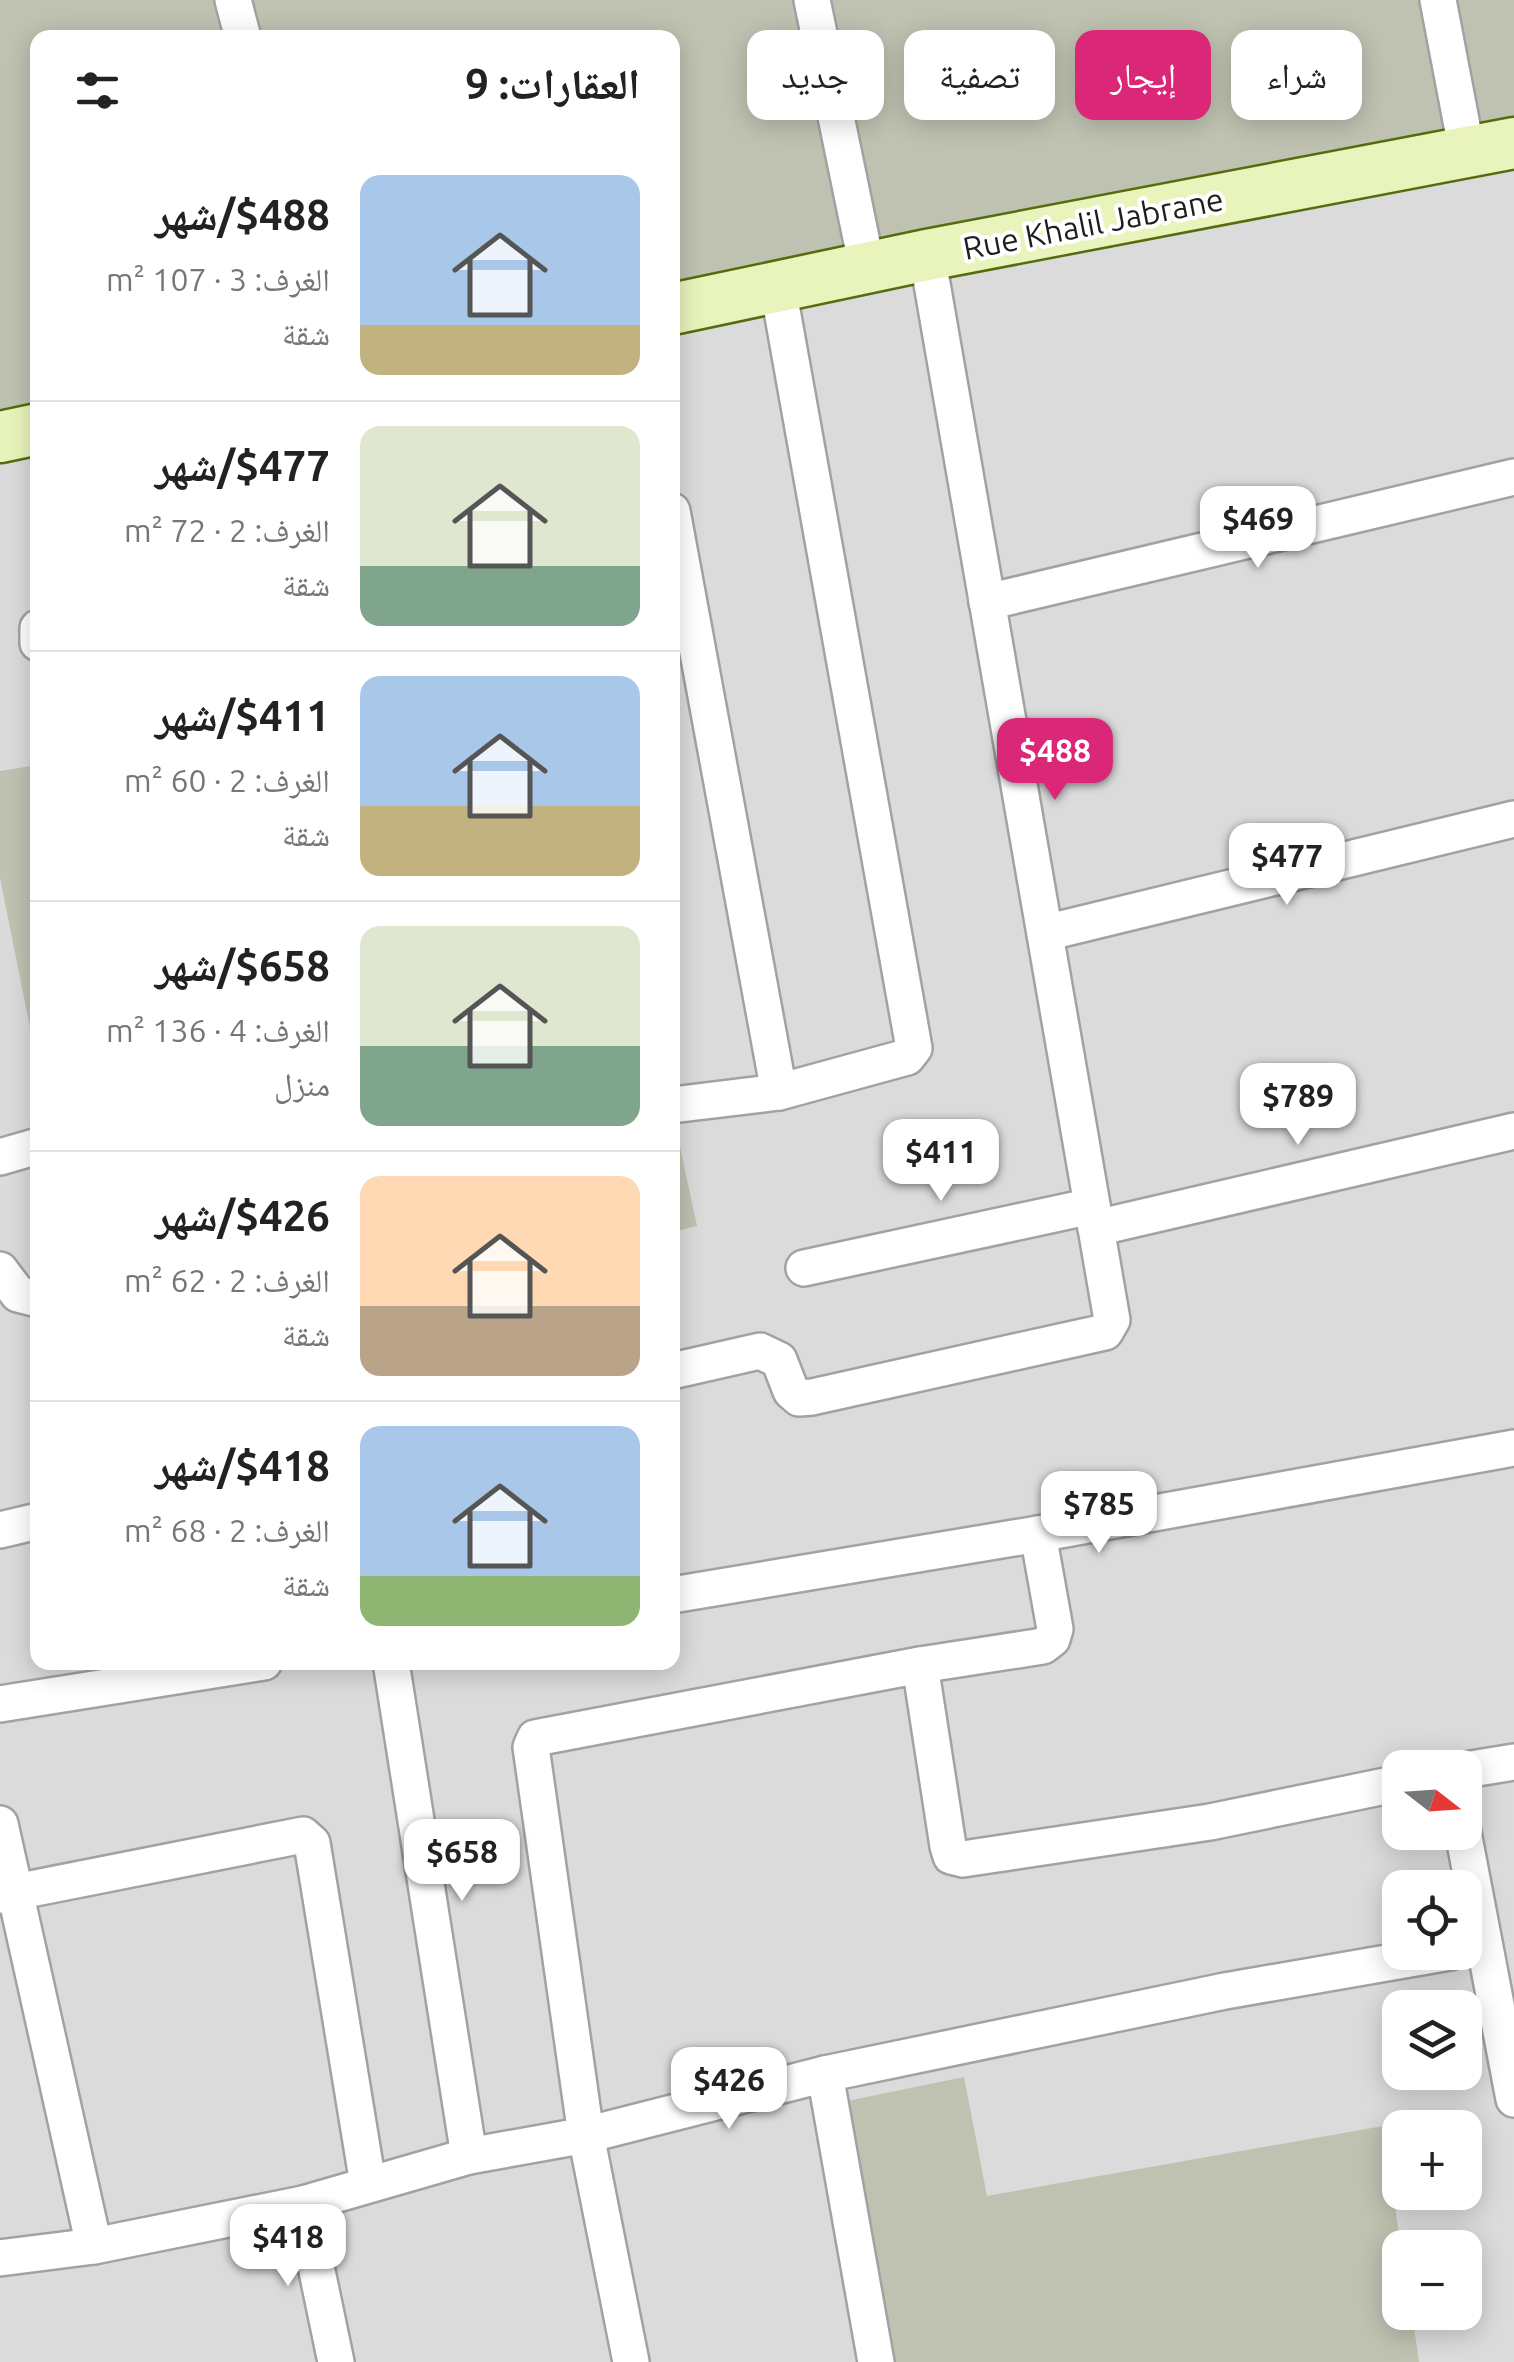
<!DOCTYPE html>
<html lang="ar">
<head>
<meta charset="utf-8">
<style>
  body { margin:0; font-family:Ubuntu,"Noto Naskh Arabic",sans-serif; background:#f2f2f2; color:#222; direction:rtl; height:100vh; display:flex; flex-direction:column; font-size:38px; white-space:nowrap }
  * { box-sizing:border-box; margin:0 }
  p { font-size:32px; color:#767676 }
  .icon { flex:none; width:55px; height:55px; fill:none; stroke:currentColor; stroke-width:2; stroke-linecap:round; stroke-linejoin:round }
  .map { position:relative; flex:1; overflow:hidden; direction:ltr }
  .drawer { position:absolute; left:30px; top:30px; width:650px; height:1640px; display:flex; flex-direction:column; background:#fff; border-radius:20px; box-shadow:0 5px 25px #0003; direction:rtl }
  .drawer>* { flex:none }
  .guide { position:absolute; left:710px; top:30px; width:652px; height:90px; direction:rtl; display:flex; gap:20px }
  .needle { width:65px; rotate:107deg }
  .controls { position:absolute; left:1382px; top:1750px; display:grid; gap:20px }
  .controls a { display:grid; place-items:center; width:100px; height:100px; border-radius:20px; background:#fff; box-shadow:0 5px 25px #0003; font-size:50px }
  .price { position:absolute; translate:-50% -85px; padding:0 22px; border-radius:20px; background:#fff; color:#222; font-size:32px; line-height:65px; filter:drop-shadow(0 2px 5px #0008) }
  .price::after { content:''; position:absolute; left:50%; top:60px; width:30px; height:22px; margin-left:-15px; background:inherit; clip-path:polygon(0 0,100% 0,50% 100%) }
  .price.active { background:#db2777; color:#fff }
  ul { padding:0; list-style:none }
  li { display:flex; align-items:center; gap:30px; height:250px; padding:0 40px }
  li+li { border-top:2px solid #e0e0e0 }
  li span { display:grid; place-items:center; flex:none; width:280px; height:200px; border-radius:20px; color:#555 }
  li>.icon { margin-inline-start:auto }
  span .icon { width:120px; height:120px; fill:#fffc; stroke-width:1 }
  li b { font-size:42px }
  h2 { display:flex; justify-content:space-between; align-items:center; height:120px; padding:0 40px; font-size:42px }
  .chip { padding:0 35px; border-radius:20px; background:#fff; box-shadow:0 5px 25px #0003; font-size:35px; line-height:90px }
  .chip.active { background:#db2777; color:#fff }
  .map>svg:first-child { display:block }
  .residential { fill:#dcdbdb; fill-rule:evenodd }
  .construction { fill:#bfc2b1 }
  .lines { fill:none; stroke-linecap:round; stroke-linejoin:round }
  .street-casing { stroke:#a2a2a2; stroke-width:40 }
  .secondary-casing { stroke:#536d0d; stroke-width:55 }
  .street { stroke:#fff; stroke-width:35 }
  .secondary { stroke:#e9f4bc; stroke-width:50 }
  .labels { text-anchor:middle; dominant-baseline:central; stroke-width:8; stroke-linejoin:round; paint-order:stroke }
  .street-label { font-size:32px; fill:#1e1e1e; stroke:#fff }
</style>
</head>
<body>
<div class="map">
<svg width="1514" height="2362" viewBox="0 0 1514 2362">
  <rect width="100%" height="100%" fill="#eeece5"/>
  <path class="residential" d="M 0,0 L 1514,0 L 1514,2362 L 0,2362 ZM 38,38 L 672,38 L 672,1662 L 38,1662 ZM 1400,1768 L 1465,1768 L 1465,1832 L 1400,1832 ZM 1400,1888 L 1465,1888 L 1465,1952 L 1400,1952 ZM 1400,2008 L 1465,2008 L 1465,2072 L 1400,2072 ZM 1400,2128 L 1465,2128 L 1465,2192 L 1400,2192 ZM 1400,2248 L 1465,2248 L 1465,2312 L 1400,2312 Z"/>
  <g class="construction">
    <polygon points="0,0 1514,0 1514,126 673,296 672,38 38,38 37,424 0,432"/>
    <polygon points="37,765 38,765 37,1062 0,878 0,771"/>
    <polygon points="672,1110 697,1226 673,1232 672,1232"/>
    <polygon points="964,2077 987,2196 1383,2126 1401,2247 1400,2312 1412,2313 1419,2362 895,2362 847,2101"/>
  </g>
  <g class="lines">
    <g class="street-casing">
      <g id="street">
        <polyline points="233,0 243,38"/>
        <polyline points="812,0 867,267"/>
        <polyline points="1438,0 1467,152"/>
        <polyline points="672,511 779,1092"/>
        <polyline points="987,602 1514,477"/>
        <polyline points="38,628 38,643"/>
        <polyline points="1045,933 1514,819"/>
        <polyline points="672,1105 779,1092 907,1057 914,1048 778,288"/>
        <polyline points="0,1157 38,1146"/>
        <polyline points="1096,1228 1514,1131"/>
        <polyline points="804,1268 1092,1206"/>
        <polyline points="0,1270 18,1294 38,1299"/>
        <polyline points="672,1371 760,1351 779,1360 791,1391 799,1398 812,1397 1105,1332 1112,1320 927,255"/>
        <polyline points="0,1530 38,1521"/>
        <polyline points="672,1595 1038,1534 1514,1448"/>
        <polyline points="391,1662 469,2156"/>
        <polyline points="920,1665 948,1846 951,1856 963,1859 1210,1822 1400,1783"/>
        <polyline points="0,1704 264,1662"/>
        <polyline points="1465,1770 1514,1762"/>
        <polyline points="0,1824 94,2246"/>
        <polyline points="1463,1832 1514,2099"/>
        <polyline points="0,1895 303,1835 312,1843 368,2184"/>
        <polyline points="825,2074 876,2362"/>
        <polyline points="303,2204 336,2362"/>
        <polyline points="0,2258 94,2246 303,2204 469,2156 586,2135 825,2074 1225,1991 1450,1952"/>
        <polyline points="631,2362 586,2135 531,1747 535,1738 920,1665 1043,1646 1052,1639 1055,1629 1038,1534"/>
      </g>
    </g>
    <g class="secondary-casing">
      <g id="secondary">
        <polyline points="672,309 927,255 1514,143"/>
        <polyline points="0,437 38,429"/>
      </g>
    </g>
    <use href="#street" class="street"/>
    <use href="#secondary" class="secondary"/>
  </g>
  <g class="labels">
    <g class="street-label">
      <text transform="translate(1093 223) rotate(-11)">Rue Khalil Jabrane</text>
    </g>
  </g>
</svg>
<div class="controls">
<a><svg class="needle" viewBox="-14 -14 28 28"><path d="M0-13l5 13h-10z" fill="#e53935"/><path d="M0 13l5-13h-10z" fill="#767676"/></svg></a>
<a><svg class="icon" aria-label="locate" viewBox="0 0 24 24"><circle cx="12" cy="12" r="6"/><path d="M12 2v4M12 18v4M2 12h4M18 12h4"/></svg></a>
<a><svg class="icon" aria-label="layers" viewBox="0 0 24 24"><path d="M12 4l9 5-9 5-9-5zM3 14l9 5 9-5"/></svg></a>
<a>+</a>
<a>−</a>
</div>
<b class="price" style="left:1258px;top:571px">$469</b>
<b class="price active" style="left:1055px;top:803px">$488</b>
<b class="price" style="left:1287px;top:908px">$477</b>
<b class="price" style="left:1298px;top:1148px">$789</b>
<b class="price" style="left:941px;top:1204px">$411</b>
<b class="price" style="left:1099px;top:1556px">$785</b>
<b class="price" style="left:462px;top:1904px">$658</b>
<b class="price" style="left:729px;top:2132px">$426</b>
<b class="price" style="left:288px;top:2289px">$418</b>
<div class="guide">
<a class="chip">شراء</a>
<a class="chip active">إيجار</a>
<a class="chip">تصفية</a>
<a class="chip">جديد</a>
</div>
<section class="drawer">
<h2>العقارات: 9<svg class="icon" aria-label="filters" viewBox="0 0 24 24"><path d="M4 7h16M4 17h16"/><circle cx="9" cy="7" r="2"/><circle cx="15" cy="17" r="2"/></svg></h2>
<ul>
<li><span style="background:linear-gradient(#a9c7e8 75%,#c2b280 0)"><svg class="icon" aria-label="home" viewBox="0 0 24 24"><path d="M3 11l9-7 9 7M6 9v11h12V9"/></svg></span><div><b>$488/شهر</b><p>الغرف: 3 · 107 m²</p><p>شقة</p></div></li>
<li><span style="background:linear-gradient(#dfe7d0 70%,#7fa58c 0)"><svg class="icon" aria-label="home" viewBox="0 0 24 24"><path d="M3 11l9-7 9 7M6 9v11h12V9"/></svg></span><div><b>$477/شهر</b><p>الغرف: 2 · 72 m²</p><p>شقة</p></div></li>
<li><span style="background:linear-gradient(#a9c7e8 65%,#c2b280 0)"><svg class="icon" aria-label="home" viewBox="0 0 24 24"><path d="M3 11l9-7 9 7M6 9v11h12V9"/></svg></span><div><b>$411/شهر</b><p>الغرف: 2 · 60 m²</p><p>شقة</p></div></li>
<li><span style="background:linear-gradient(#dfe7d0 60%,#7fa58c 0)"><svg class="icon" aria-label="home" viewBox="0 0 24 24"><path d="M3 11l9-7 9 7M6 9v11h12V9"/></svg></span><div><b>$658/شهر</b><p>الغرف: 4 · 136 m²</p><p>منزل</p></div></li>
<li><span style="background:linear-gradient(#ffd9b3 65%,#b9a48a 0)"><svg class="icon" aria-label="home" viewBox="0 0 24 24"><path d="M3 11l9-7 9 7M6 9v11h12V9"/></svg></span><div><b>$426/شهر</b><p>الغرف: 2 · 62 m²</p><p>شقة</p></div></li>
<li><span style="background:linear-gradient(#a9c7e8 75%,#8fb573 0)"><svg class="icon" aria-label="home" viewBox="0 0 24 24"><path d="M3 11l9-7 9 7M6 9v11h12V9"/></svg></span><div><b>$418/شهر</b><p>الغرف: 2 · 68 m²</p><p>شقة</p></div></li>
</ul>
</section>
</div>
</body>
</html>
